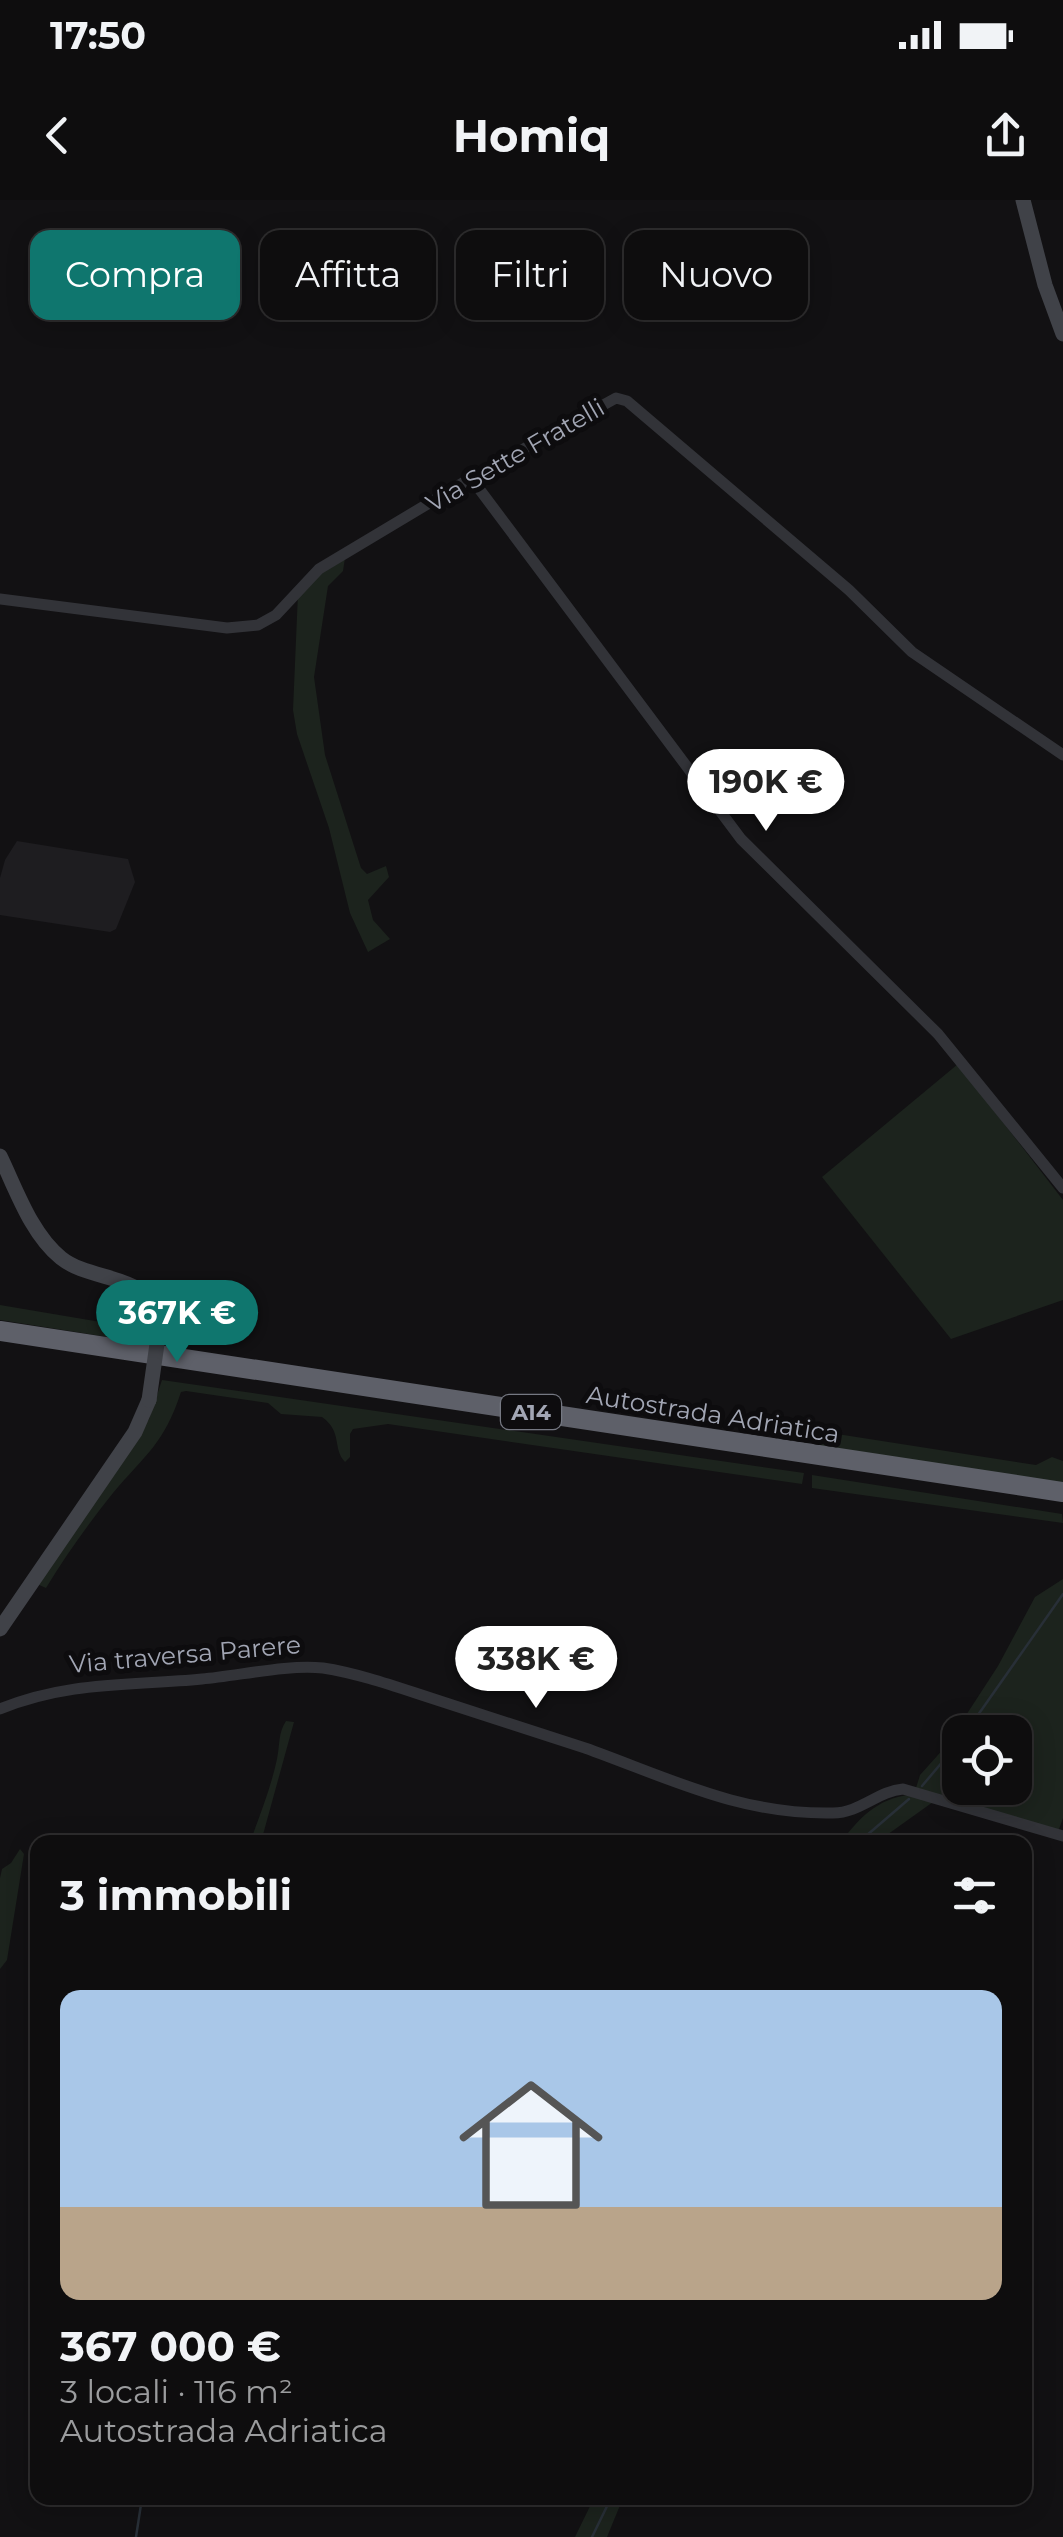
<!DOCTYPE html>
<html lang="it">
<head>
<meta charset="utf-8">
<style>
  body { margin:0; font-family:Montserrat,sans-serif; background:#1c1b1c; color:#f1f3f6; height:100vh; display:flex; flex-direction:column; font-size:38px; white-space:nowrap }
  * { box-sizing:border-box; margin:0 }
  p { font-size:32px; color:#9b9c9e }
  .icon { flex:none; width:55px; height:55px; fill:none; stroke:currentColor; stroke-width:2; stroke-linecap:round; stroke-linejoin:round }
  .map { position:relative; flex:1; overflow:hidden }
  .panel { position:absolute; left:30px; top:1635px; width:1002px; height:670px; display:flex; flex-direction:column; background:#0e0d0e; border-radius:20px; box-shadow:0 5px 25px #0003,0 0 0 2px #2e2d2e }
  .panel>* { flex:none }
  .guide { position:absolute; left:30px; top:30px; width:1005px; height:90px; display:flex; gap:20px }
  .tools { position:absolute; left:942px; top:1515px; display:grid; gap:20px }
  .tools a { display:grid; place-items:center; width:90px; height:90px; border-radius:20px; background:#0e0d0e; box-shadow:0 5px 25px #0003,0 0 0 2px #2e2d2e; font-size:50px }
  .price { position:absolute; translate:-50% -85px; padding:0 22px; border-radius:35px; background:#fff; color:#222; font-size:32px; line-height:65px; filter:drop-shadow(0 2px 5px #0008) }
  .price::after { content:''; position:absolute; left:50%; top:60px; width:30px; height:22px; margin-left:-15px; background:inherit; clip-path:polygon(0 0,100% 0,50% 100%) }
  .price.selected { background:#0f766e; color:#fff }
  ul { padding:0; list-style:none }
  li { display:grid; align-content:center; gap:20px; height:530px; padding:0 30px }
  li+li { border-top:2px solid #2e2d2e }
  li span { display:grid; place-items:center; height:310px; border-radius:20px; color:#555 }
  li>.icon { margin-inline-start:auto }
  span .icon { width:180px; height:180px; fill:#fffc; stroke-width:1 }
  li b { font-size:42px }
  h2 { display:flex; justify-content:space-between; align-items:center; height:120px; padding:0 30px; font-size:42px }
  .pill { padding:0 35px; border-radius:20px; background:#0e0d0e; box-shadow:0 5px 25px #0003,0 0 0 2px #2e2d2e; font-size:35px; line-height:90px }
  .pill.selected { background:#0f766e; color:#fff }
  .status { display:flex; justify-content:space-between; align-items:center; height:70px; padding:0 50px; background:#0e0d0e; direction:ltr }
  .status svg { height:28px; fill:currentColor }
  header { display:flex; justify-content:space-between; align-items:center; height:130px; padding:0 30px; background:#0e0d0e; font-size:45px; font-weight:700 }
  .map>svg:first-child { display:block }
  .built { fill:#1e1d20 }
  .green { fill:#1c231d; fill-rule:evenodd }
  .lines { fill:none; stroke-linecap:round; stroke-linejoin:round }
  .stream { stroke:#282f37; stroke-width:2.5 }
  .street { stroke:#323338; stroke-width:11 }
  .secondary { stroke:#404248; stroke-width:15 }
  .highway { stroke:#5e6069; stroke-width:20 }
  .secondary-bridge { stroke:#404248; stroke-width:15 }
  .labels { text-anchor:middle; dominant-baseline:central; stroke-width:10; stroke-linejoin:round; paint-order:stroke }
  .shield { fill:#0d0c0e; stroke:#757882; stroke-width:2.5 }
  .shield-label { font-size:22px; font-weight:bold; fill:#a2a6b4 }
  .street-label { font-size:25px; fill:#a2a6b4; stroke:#0d0c0e }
</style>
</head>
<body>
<div class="status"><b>17:50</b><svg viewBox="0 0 49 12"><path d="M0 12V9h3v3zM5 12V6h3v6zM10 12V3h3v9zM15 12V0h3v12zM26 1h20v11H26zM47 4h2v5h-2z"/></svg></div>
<header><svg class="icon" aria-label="back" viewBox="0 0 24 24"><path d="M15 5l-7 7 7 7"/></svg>Homiq<svg class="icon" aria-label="share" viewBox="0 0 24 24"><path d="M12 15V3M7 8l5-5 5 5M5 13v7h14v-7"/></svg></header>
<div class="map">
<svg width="1063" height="2337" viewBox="0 0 1063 2337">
  <rect width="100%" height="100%" fill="#121113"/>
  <polygon class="built" points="17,641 128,659 135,682 116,729 110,732 0,715 0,678 5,660"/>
  <g class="green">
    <polygon points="345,358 343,371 328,386 314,477 325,555 361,668 367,674 386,666 389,677 368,700 373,720 390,739 368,752 350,713 329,628 297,534 293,510 298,393 321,371"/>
    <polygon points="958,864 1063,1000 1063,1100 951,1139 822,977"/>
    <polygon points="0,1105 154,1131 152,1144 0,1120"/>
    <path d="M 162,1180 L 804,1273 L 802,1284 L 388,1224 L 353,1229 L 350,1234 L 350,1257 L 345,1262 C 332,1248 343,1232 322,1217 L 281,1214 L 268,1203 L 186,1191 L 181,1192 C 164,1244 146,1254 113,1293 C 89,1323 66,1355 46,1388 L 37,1384 L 149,1219 Z"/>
    <polygon points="818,1231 1036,1265 1052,1257 1063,1261 1063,1283 816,1245"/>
    <polygon points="812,1275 1062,1314 1063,1323 812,1288"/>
    <path d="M 1063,1379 L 1063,1618 L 1058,1632 L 916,1588 L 920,1575 L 946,1546 L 998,1466 L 1035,1397 ZM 960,1532 L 1015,1532 L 1015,1588 L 960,1588 Z"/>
    <path d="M 286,1521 L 294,1522 L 261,1642 L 250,1642 C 260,1615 271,1587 277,1559 C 280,1545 278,1533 286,1521 Z"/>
    <path d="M 909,1595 L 933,1602 L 877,1642 L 841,1642 C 858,1619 878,1598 909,1595 Z"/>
    <polygon points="20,1649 24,1654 7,1760 0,1769 0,1678 2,1669 11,1663"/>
    <polygon points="594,2298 623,2298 607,2337 575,2337"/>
  </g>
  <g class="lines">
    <g class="stream">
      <polyline points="966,1532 1063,1394"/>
      <polyline points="922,1586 960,1541"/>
      <polyline points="859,1642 909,1599"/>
      <polyline points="136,2337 142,2298"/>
      <polyline points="592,2337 611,2298"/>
    </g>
    <g class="street">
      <polyline points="471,278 741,639 938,834 1063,988"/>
      <polyline points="0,399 227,428 258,425 276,415 319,369 471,278 616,198 627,201 849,390 912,452 1063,555"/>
      <path d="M 0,1509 C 69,1481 130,1486 202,1479 C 238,1476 288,1464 323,1468 C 362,1474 402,1489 440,1501 C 488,1517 537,1532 585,1548 C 669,1578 740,1615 833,1613 C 860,1613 878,1591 903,1589 L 1063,1636"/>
    </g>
    <g class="secondary">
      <polyline points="1023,0 1045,85 1063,134"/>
      <path d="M 0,956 C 16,989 31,1034 61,1058 C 92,1083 155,1073 160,1123"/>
      <polyline points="0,1429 135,1232 149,1200"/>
    </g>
    <polyline class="highway" points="0,1131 1063,1292"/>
    <polyline class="secondary-bridge" points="149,1200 160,1123"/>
  </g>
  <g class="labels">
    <rect class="shield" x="501" y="1195" width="60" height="34" rx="8"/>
    <g class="shield-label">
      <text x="531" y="1212">A14</text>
    </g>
    <g class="street-label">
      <text transform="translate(515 255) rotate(-30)">Via Sette Fratelli</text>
      <text transform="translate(713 1214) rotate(9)">Autostrada Adriatica</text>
      <text transform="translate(185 1454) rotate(-5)">Via traversa Parere</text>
    </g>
  </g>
</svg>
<div class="tools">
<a><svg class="icon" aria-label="locate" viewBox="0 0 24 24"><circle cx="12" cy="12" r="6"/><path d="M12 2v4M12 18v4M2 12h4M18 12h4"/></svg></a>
</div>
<b class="price" style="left:766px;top:634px">190K €</b>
<b class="price selected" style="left:177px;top:1165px">367K €</b>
<b class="price" style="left:536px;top:1511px">338K €</b>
<div class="guide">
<a class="pill selected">Compra</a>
<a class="pill">Affitta</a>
<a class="pill">Filtri</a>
<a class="pill">Nuovo</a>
</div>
<section class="panel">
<h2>3 immobili<svg class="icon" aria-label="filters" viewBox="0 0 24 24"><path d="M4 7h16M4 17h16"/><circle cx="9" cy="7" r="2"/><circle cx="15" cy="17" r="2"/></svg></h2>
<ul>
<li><span style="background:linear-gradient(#a9c7e8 70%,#b9a48a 0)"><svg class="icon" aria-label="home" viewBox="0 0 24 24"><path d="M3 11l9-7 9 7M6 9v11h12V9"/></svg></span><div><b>367 000 €</b><p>3 locali · 116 m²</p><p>Autostrada Adriatica</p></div></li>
</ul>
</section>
</div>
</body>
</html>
